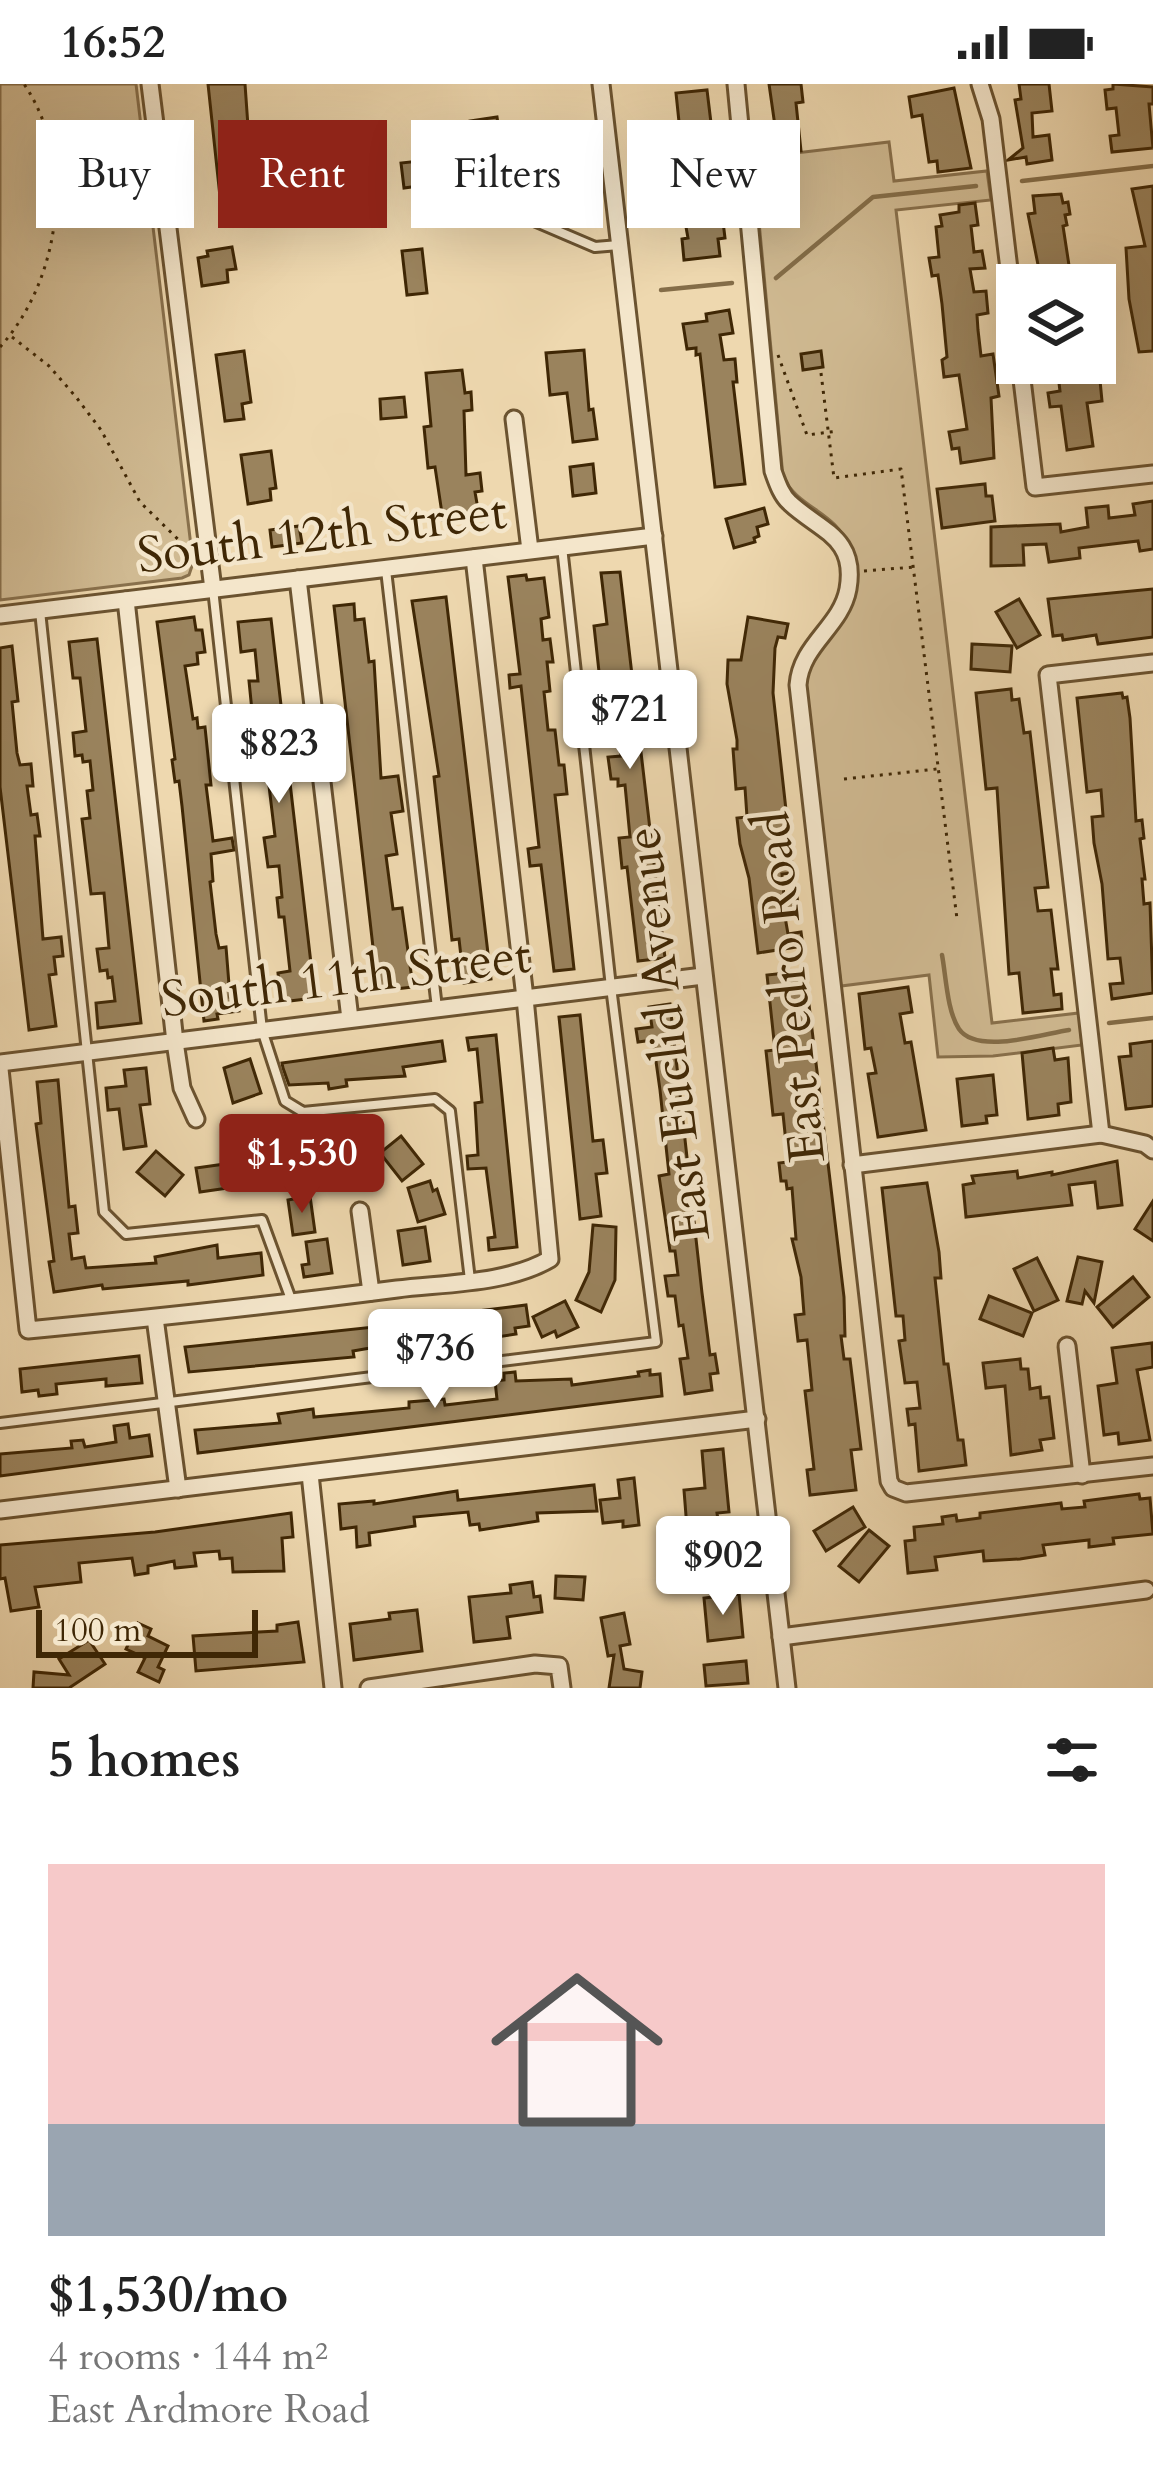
<!DOCTYPE html>
<html lang="en">
<head>
<meta charset="utf-8">
<style>
  body { margin:0; font-family:Cardo,serif; background:#f6f6f6; color:#222; height:100vh; display:flex; flex-direction:column; font-size:45px; white-space:nowrap }
  * { box-sizing:border-box; margin:0 }
  p { font-size:39px; color:#767676 }
  .icon { flex:none; width:66px; height:66px; fill:none; stroke:currentColor; stroke-width:2; stroke-linecap:round; stroke-linejoin:round }
  .map { position:relative; height:1604px; overflow:hidden }
  .panel { display:flex; flex-direction:column; background:#fff; flex:1 }
  .panel>* { flex:none }
  .guide { position:absolute; left:36px; top:36px; width:1083px; height:108px; display:flex; gap:24px }
  .tools { position:absolute; left:996px; top:180px; display:grid; gap:24px }
  .tools a { display:grid; place-items:center; width:120px; height:120px; border-radius:0px; background:#fff; box-shadow:0 12px 48px #0002; font-size:60px }
  .scale { position:absolute; left:36px; bottom:30px; width:222px; box-sizing:border-box; padding-left:12px; border:6px solid #3f2705; border-top:0; font-size:33px; line-height:42px; white-space:nowrap; color:#3f2705; -webkit-text-stroke:9px #f4e6cb; paint-order:stroke }
  .price { position:absolute; translate:-50% -102px; padding:0 27px; border-radius:12px; background:#fff; color:#222; font-size:39px; line-height:78px; filter:drop-shadow(0 3px 6px #0008) }
  .price::after { content:''; position:absolute; left:50%; top:72px; width:36px; height:27px; margin-left:-18px; background:inherit; clip-path:polygon(0 0,100% 0,50% 100%) }
  .price.selected { background:#8f2418; color:#fff }
  ul { padding:0; list-style:none }
  li { display:grid; align-content:center; gap:24px; height:636px; padding:0 48px }
  li+li { border-top:3px solid #e0e0e0 }
  li span { display:grid; place-items:center; height:372px; border-radius:0px; color:#555 }
  li>.icon { margin-inline-start:auto }
  span .icon { width:216px; height:216px; fill:#fffc; stroke-width:1 }
  li b { font-size:51px }
  h2 { display:flex; justify-content:space-between; align-items:center; height:144px; padding:0 48px; font-size:51px }
  .chip { padding:0 42px; border-radius:0px; background:#fff; box-shadow:0 12px 48px #0002; font-size:42px; line-height:108px }
  .chip.selected { background:#8f2418; color:#fff }
  .status { display:flex; justify-content:space-between; align-items:center; height:84px; padding:0 60px; background:#fff; direction:ltr }
  .status svg { height:33px; fill:currentColor }
  .map>svg:first-child { display:block }
  .green { fill:#d0ba92; stroke:#88704c; stroke-width:3 }
  .lines { fill:none; stroke-linecap:round; stroke-linejoin:round }
  .stream { stroke:#846d48; stroke-width:4.5 }
  .building { fill:#9a835d; stroke:#3f2705; stroke-width:3 }
  .service-casing { stroke:#6b5330; stroke-width:14 }
  .minor-casing { stroke:#6b5330; stroke-width:21 }
  .path { stroke:#3f2705; stroke-width:3; stroke-dasharray:3 6; stroke-linecap:butt }
  .service { stroke:#f4e6cb; stroke-width:8 }
  .minor { stroke:#f4e6cb; stroke-width:15 }
  .labels { text-anchor:middle; dominant-baseline:central; stroke-width:9; stroke-linejoin:round; paint-order:stroke }
  .street-label { font-size:51px; fill:#3f2705; stroke:#f4e6cb }
</style>
</head>
<body>
<div class="status"><b>16:52</b><svg viewBox="0 0 49 12"><path d="M0 12V9h3v3zM5 12V6h3v6zM10 12V3h3v9zM15 12V0h3v12zM26 1h20v11H26zM47 4h2v5h-2z"/></svg></div>
<div class="map">
<svg width="1153" height="1604" viewBox="0 0 1153 1604">
  <rect width="100%" height="100%" fill="#eed8af"/>
  <filter id="stains"><feTurbulence type="fractalNoise" baseFrequency=".00167" numOctaves="4"/><feColorMatrix values="0 0 0 0 .2 0 0 0 0 .09 0 0 0 0 .02 0 0 0 .5 -.17"/></filter>
  <radialGradient id="worn" r=".72"><stop offset=".6" stop-color="#630" stop-opacity="0"/><stop offset="1" stop-color="#630" stop-opacity=".3"/></radialGradient>
  <g class="green">
    <polygon points="0,0 136,0 193,479 189,491 182,494 0,516"/>
    <path d="M 889,58 L 894,97 L 987,87 L 991,116 L 896,126 L 992,939 L 1079,929 L 1082,961 L 993,972 L 938,973 L 929,891 L 841,902 L 806,602 C 810,543 870,543 847,461 C 839,430 797,423 783,393 L 753,74 Z"/>
  </g>
  <g class="lines">
    <g class="stream">
      <polyline points="1022,97 1153,82"/>
      <polyline points="776,194 873,113 976,102"/>
      <polyline points="661,206 732,199"/>
      <path d="M 942,871 C 946,892 947,927 959,945 C 977,971 1042,950 1069,946"/>
      <polyline points="1109,939 1153,934"/>
    </g>
  </g>
  <g class="building">
    <polygon points="208,0 245,0 252,99 246,100 248,119 221,122"/>
    <polygon points="769,0 801,0 803,18 796,19 801,67 772,70 772,64 754,66 770,54 768,43 775,42"/>
    <polygon points="1019,0 1049,0 1052,27 1032,29 1033,53 1049,51 1052,76 1027,80 1026,73 1008,76 1023,64 1015,16 1021,15"/>
    <polygon points="1113,0 1153,3 1153,20 1149,20 1153,64 1112,68 1110,52 1119,51 1116,24 1107,25 1105,6 1113,5"/>
    <polygon points="954,4 971,84 938,88 937,77 929,78 922,31 912,33 909,13"/>
    <polygon points="707,6 725,154 718,155 720,172 684,176 682,155 688,154 686,143 690,142 683,73 670,75 668,59 681,57 676,9"/>
    <polygon points="497,33 504,82 492,83 488,57 473,60 470,37"/>
    <polygon points="445,41 448,60 458,58 463,96 404,104 401,79 420,77 418,65 427,64 424,44"/>
    <polygon points="1153,102 1153,267 1139,268 1129,215 1126,164 1145,162 1132,105"/>
    <polygon points="1061,110 1063,119 1068,118 1070,130 1065,131 1067,141 1063,142 1072,201 1042,201 1028,130 1035,129 1033,112"/>
    <polygon points="975,119 978,141 971,142 974,168 982,167 985,184 970,185 974,208 986,207 988,229 977,231 978,246 981,272 993,270 999,312 991,314 994,374 961,379 959,364 952,365 949,348 967,345 959,291 944,293 942,276 947,273 942,220 938,191 932,192 929,174 939,173 936,143 942,142 940,131 959,128 959,121"/>
    <polygon points="232,163 236,185 227,186 228,198 202,202 198,174 208,172 207,167"/>
    <polygon points="422,165 427,209 407,211 402,167"/>
    <polygon points="729,226 733,249 720,251 724,276 735,275 737,298 733,298 745,400 715,403 700,270 696,271 696,264 687,265 683,240 707,237 706,230"/>
    <polygon points="584,266 589,326 593,325 597,355 573,358 567,309 550,311 546,269"/>
    <polygon points="244,267 251,318 242,320 244,335 225,337 216,271"/>
    <polygon points="821,267 823,283 803,286 801,270"/>
    <polygon points="462,286 465,309 471,308 472,326 464,327 466,391 480,389 482,407 475,408 479,431 443,436 435,383 428,384 424,343 431,342 426,289"/>
    <polygon points="1099,286 1102,317 1087,319 1093,362 1067,366 1061,322 1050,323 1048,309 1060,307 1058,291"/>
    <polygon points="404,313 406,333 381,335 380,315"/>
    <polygon points="271,367 276,404 270,405 271,416 248,420 241,371"/>
    <polygon points="593,380 596,409 573,412 570,383"/>
    <polygon points="985,400 986,412 992,412 995,437 942,444 937,405"/>
    <polygon points="1153,417 1153,465 1140,467 1138,457 1079,464 1080,474 1049,478 1046,460 1023,461 1024,481 991,482 991,443 1060,440 1061,448 1088,443 1086,424 1108,422 1109,434 1135,431 1133,420"/>
    <polygon points="764,424 768,440 757,443 759,452 754,454 755,458 734,464 726,435"/>
    <polygon points="299,442 302,459 272,463 270,446"/>
    <polygon points="620,488 665,874 638,877 627,783 622,784 619,754 630,753 625,701 618,702 618,695 611,695 608,673 621,672 615,618 612,596 600,597 594,542 607,540 601,489"/>
    <polygon points="526,491 527,496 544,494 549,533 541,535 543,556 550,555 553,578 547,578 550,607 544,608 548,646 555,646 559,681 564,681 567,710 555,711 574,885 554,887 541,781 530,782 528,765 539,763 521,602 510,604 509,591 520,590 508,493"/>
    <polygon points="1153,505 1153,553 1098,560 1096,551 1063,556 1062,551 1053,552 1048,515"/>
    <polygon points="446,513 491,895 464,899 459,855 452,856 434,693 439,692 412,517"/>
    <polygon points="1019,515 1040,551 1017,564 996,528"/>
    <polygon points="354,520 355,536 364,535 369,578 374,577 381,694 398,692 403,727 391,729 397,770 386,772 393,825 402,824 413,903 378,907 334,522"/>
    <polygon points="194,533 196,546 202,546 205,568 197,569 198,580 185,582 193,635 197,634 198,644 205,643 211,701 206,701 213,757 232,754 234,766 211,770 213,797 210,798 216,850 219,864 226,863 230,913 237,912 239,927 217,930 218,935 204,937 182,722 179,697 175,698 172,676 175,675 157,538"/>
    <polygon points="748,533 788,540 785,554 778,553 775,564 773,609 793,789 782,790 784,812 797,811 798,825 784,827 788,850 801,848 803,862 758,869 749,794 740,760 737,734 747,733 745,704 736,705 733,665 737,665 737,656 727,600 728,576 741,576"/>
    <polygon points="271,535 315,914 281,918 278,889 290,887 284,833 279,833 277,814 282,813 279,782 268,783 264,754 275,752 269,702 262,663 249,664 246,636 248,627 252,627 249,597 258,597 255,566 241,568 238,538"/>
    <polygon points="97,555 141,939 98,944 96,919 115,917 112,893 108,894 107,886 100,887 97,865 109,864 104,809 91,810 82,735 90,734 87,707 93,706 90,677 83,678 82,671 75,672 73,649 86,647 80,594 73,594 69,558"/>
    <polygon points="972,560 1012,562 1010,588 971,585"/>
    <polygon points="12,562 18,617 12,618 17,669 20,681 31,680 33,702 27,702 31,731 37,730 40,752 35,752 43,855 61,853 63,872 54,873 56,890 49,891 56,942 29,946 0,703 0,564"/>
    <polygon points="1011,605 1012,616 1019,615 1024,649 1030,648 1048,803 1035,804 1038,827 1051,826 1058,885 1051,885 1054,911 1061,910 1062,925 1023,929 1019,889 1009,890 997,704 986,705 976,609"/>
    <polygon points="1122,609 1123,614 1127,613 1130,634 1136,737 1142,736 1144,754 1140,755 1145,795 1142,795 1144,820 1150,819 1153,909 1112,915 1110,900 1123,899 1120,874 1108,875 1102,800 1094,759 1092,733 1103,732 1101,706 1087,708 1077,614"/>
    <polygon points="805,887 844,1213 845,1252 841,1252 844,1275 850,1275 861,1365 851,1366 856,1406 810,1411 807,1386 814,1385 805,1307 812,1306 807,1256 798,1257 795,1231 804,1230 801,1193 792,1155 796,1155 792,1104 787,1105 786,1097 781,1097 779,1079 788,1078 783,1030 773,1031 766,967 775,966 767,891"/>
    <polygon points="908,903 912,928 900,930 905,959 911,958 926,1046 878,1053 868,990 876,989 871,964 865,965 859,910"/>
    <polygon points="670,920 702,1209 710,1271 715,1270 718,1289 710,1290 712,1306 685,1310 680,1275 688,1274 683,1241 679,1242 675,1212 668,1212 665,1192 678,1191 675,1167 670,1167 659,1092 669,1090 660,1006 653,956 638,958 636,945 652,943 649,923"/>
    <polygon points="580,931 593,1057 603,1056 607,1089 596,1090 601,1132 580,1135 559,933"/>
    <polygon points="496,951 517,1163 489,1166 488,1154 495,1153 486,1084 468,1085 467,1072 478,1071 475,1019 482,1018 477,965 469,966 467,954"/>
    <polygon points="442,957 445,977 403,983 405,992 346,996 347,1002 329,1005 328,999 289,1001 283,984 282,979"/>
    <polygon points="1153,957 1153,1022 1126,1025 1119,973 1131,972 1130,960"/>
    <polygon points="1053,964 1055,976 1068,974 1071,1018 1058,1020 1059,1031 1028,1035 1022,969"/>
    <polygon points="250,975 261,1009 233,1019 224,984"/>
    <polygon points="146,984 150,1020 140,1021 146,1062 124,1065 119,1025 108,1026 106,1004 126,1002 124,986"/>
    <polygon points="993,991 997,1031 986,1032 987,1039 962,1042 957,995"/>
    <polygon points="58,996 69,1123 75,1122 78,1149 69,1150 72,1175 84,1173 86,1184 156,1179 155,1173 217,1161 218,1174 261,1169 263,1191 188,1201 188,1197 103,1205 102,1201 54,1208 49,1178 54,1177 36,1040 41,1039 37,998"/>
    <polygon points="242,1035 264,1040 262,1051 281,1054 277,1079 264,1077 263,1083 234,1077"/>
    <polygon points="351,1045 361,1076 342,1081 333,1051"/>
    <polygon points="401,1052 423,1080 402,1097 380,1069"/>
    <polygon points="313,1065 331,1084 305,1108 288,1089"/>
    <polygon points="156,1067 183,1091 165,1112 137,1088"/>
    <polygon points="1117,1077 1122,1121 1098,1124 1095,1098 1069,1101 1072,1121 966,1133 963,1101 974,1099 972,1092 1017,1087 1018,1094 1052,1088 1052,1091"/>
    <polygon points="232,1079 235,1103 200,1108 196,1084"/>
    <polygon points="430,1097 433,1107 437,1105 445,1130 418,1138 408,1104"/>
    <polygon points="927,1099 939,1168 941,1194 935,1194 944,1280 948,1280 958,1356 963,1356 966,1381 919,1387 915,1340 909,1341 907,1325 920,1324 917,1298 905,1299 899,1257 905,1256 903,1232 896,1232 882,1104"/>
    <polygon points="310,1112 315,1148 293,1151 288,1116"/>
    <polygon points="1153,1117 1153,1157 1135,1145"/>
    <polygon points="593,1141 616,1143 615,1196 601,1228 576,1216 589,1188"/>
    <polygon points="425,1143 430,1177 403,1181 398,1147"/>
    <polygon points="327,1155 332,1189 304,1193 302,1181 309,1180 306,1158"/>
    <polygon points="1078,1173 1102,1178 1094,1219 1085,1207 1082,1220 1067,1217"/>
    <polygon points="1037,1174 1058,1216 1034,1227 1014,1185"/>
    <polygon points="1133,1193 1149,1213 1113,1243 1097,1223"/>
    <polygon points="989,1212 1032,1229 1023,1252 980,1235"/>
    <polygon points="565,1217 578,1243 557,1253 555,1247 542,1253 533,1233"/>
    <polygon points="526,1221 529,1242 515,1244 516,1250 450,1260 423,1261 422,1255 353,1267 354,1273 189,1288 185,1263 403,1240 403,1236"/>
    <polygon points="1152,1259 1153,1283 1137,1286 1150,1356 1119,1360 1118,1349 1104,1351 1098,1302 1117,1299 1112,1264"/>
    <polygon points="139,1272 142,1299 106,1302 106,1295 56,1300 57,1310 39,1312 38,1306 22,1308 20,1285"/>
    <polygon points="1020,1275 1021,1285 1028,1285 1030,1305 1040,1303 1041,1314 1049,1313 1054,1354 1040,1356 1042,1366 1011,1371 1005,1302 986,1304 983,1279"/>
    <polygon points="650,1286 650,1291 660,1290 662,1312 198,1369 195,1346 280,1339 278,1330 313,1325 314,1333 409,1324 409,1318 444,1315 445,1321 497,1315 495,1297 504,1296 504,1289 515,1288 516,1297 571,1295 572,1301 639,1292 638,1288"/>
    <polygon points="128,1340 130,1354 149,1351 152,1372 0,1392 0,1370 72,1364 71,1357 83,1356 85,1363 116,1358 114,1342"/>
    <polygon points="723,1365 729,1428 717,1429 718,1436 701,1438 703,1461 733,1458 735,1479 690,1483 684,1406 705,1404 702,1367"/>
    <polygon points="634,1394 639,1441 623,1443 623,1437 603,1439 600,1416 620,1414 618,1396"/>
    <polygon points="594,1401 597,1427 537,1429 538,1437 480,1446 479,1440 470,1441 468,1428 414,1433 415,1442 369,1449 370,1461 357,1463 356,1443 341,1445 339,1420 374,1417 374,1420 457,1407 458,1416"/>
    <polygon points="1139,1410 1140,1415 1150,1414 1153,1450 1113,1454 1114,1460 1089,1463 1089,1456 1043,1461 1045,1471 1020,1475 984,1477 983,1467 935,1473 937,1486 908,1489 905,1457 915,1456 914,1443 943,1440 942,1433 956,1431 957,1437 980,1434 980,1429 1061,1419 1062,1425 1085,1423 1084,1417"/>
    <polygon points="853,1423 865,1443 826,1467 814,1447"/>
    <polygon points="291,1429 293,1453 282,1454 284,1487 233,1488 232,1474 220,1475 219,1467 194,1469 196,1482 175,1484 174,1477 148,1482 148,1489 135,1491 132,1474 79,1479 81,1498 35,1503 39,1523 11,1527 5,1494 0,1495 0,1461 155,1448"/>
    <polygon points="869,1446 889,1462 859,1498 839,1482"/>
    <polygon points="556,1492 585,1493 583,1516 555,1514"/>
    <polygon points="532,1498 534,1513 540,1512 542,1528 507,1533 510,1554 474,1558 469,1513 511,1509 510,1501"/>
    <polygon points="739,1510 743,1553 708,1557 704,1514"/>
    <polygon points="417,1526 422,1567 354,1576 350,1540 390,1535 389,1529"/>
    <polygon points="624,1529 630,1560 620,1562 624,1585 642,1588 640,1604 609,1604 614,1571 608,1572 601,1534"/>
    <polygon points="298,1538 304,1578 196,1587 193,1552 277,1547 277,1541"/>
    <polygon points="138,1539 151,1545 148,1552 168,1562 158,1583 164,1586 159,1598 138,1588 145,1574 126,1565"/>
    <polygon points="89,1556 105,1580 69,1604 33,1604 34,1588 69,1591 59,1575"/>
    <polygon points="746,1577 748,1599 706,1602 704,1581"/>
  </g>
  <g class="lines">
    <g class="service-casing">
      <g id="service">
        <polyline points="492,119 595,163 619,161"/>
        <polyline points="386,486 437,924"/>
        <polyline points="213,505 262,946 285,1017 303,1028 435,1015 450,1027 470,1196"/>
        <polyline points="40,527 104,1128 126,1150 262,1136 292,1218"/>
        <polyline points="0,1339 656,1258 611,903 562,463"/>
      </g>
    </g>
    <g class="minor-casing">
      <g id="minor">
        <polyline points="150,0 213,505"/>
        <polyline points="601,0 787,1604"/>
        <path d="M 736,0 L 773,387 C 777,398 781,411 790,419 C 820,447 857,453 848,505 C 841,543 801,560 798,601 L 889,1397 L 893,1404 L 906,1409 L 1153,1382"/>
        <polyline points="980,0 991,35 1017,252"/>
        <polyline points="1020,279 1035,403 1153,390"/>
        <polyline points="514,335 530,466"/>
        <polyline points="298,495 350,935"/>
        <polyline points="126,516 175,958 182,1004 196,1035"/>
        <polyline points="0,531 654,452"/>
        <polyline points="0,979 703,892"/>
        <path d="M 0,985 L 28,1246 C 152,1234 274,1221 397,1205 C 446,1199 507,1200 550,1175 L 525,914 L 474,474"/>
        <polyline points="1101,1050 1048,591 1153,579"/>
        <polyline points="852,1081 1101,1050 1145,1060 1153,1066"/>
        <polyline points="360,1127 371,1208"/>
        <polyline points="155,1234 178,1405"/>
        <polyline points="1067,1262 1082,1391"/>
        <polyline points="310,1390 333,1604"/>
        <polyline points="0,1426 757,1335"/>
        <polyline points="781,1553 1146,1506"/>
        <polyline points="369,1604 535,1580 559,1582 562,1604"/>
      </g>
    </g>
    <g class="path">
      <polyline points="12,253 49,282 76,313 101,346 140,418 189,466"/>
      <path d="M 0,263 C 61,195 77,78 24,0"/>
      <polyline points="778,271 807,351 838,347"/>
      <polyline points="821,289 834,394 901,385 957,835"/>
      <polyline points="864,487 914,483"/>
      <polyline points="844,695 937,685"/>
    </g>
    <use href="#service" class="service"/>
    <use href="#minor" class="minor"/>
  </g>
  <g class="labels">
    <g class="street-label">
      <text transform="translate(322 450) rotate(-7)">South 12th Street</text>
      <text transform="translate(346 894) rotate(-7)">South 11th Street</text>
      <text transform="translate(790 903) rotate(-96)">East Pedro Road</text>
      <text transform="translate(668 950) rotate(-97)">East Euclid Avenue</text>
    </g>
  </g>
  <rect width="100%" height="100%" filter="url(#stains)"/>
  <rect width="100%" height="100%" fill="url(#worn)"/>
</svg>
<div class="tools">
<a><svg class="icon" aria-label="layers" viewBox="0 0 24 24"><path d="M12 4l9 5-9 5-9-5zM3 14l9 5 9-5"/></svg></a>
</div>
<div class="scale">100 m</div>
<b class="price" style="left:630px;top:688px">$721</b>
<b class="price" style="left:279px;top:722px">$823</b>
<b class="price selected" style="left:302px;top:1132px">$1,530</b>
<b class="price" style="left:435px;top:1327px">$736</b>
<b class="price" style="left:723px;top:1534px">$902</b>
<div class="guide">
<a class="chip">Buy</a>
<a class="chip selected">Rent</a>
<a class="chip">Filters</a>
<a class="chip">New</a>
</div>
</div>
<section class="panel">
<h2>5 homes<svg class="icon" aria-label="filters" viewBox="0 0 24 24"><path d="M4 7h16M4 17h16"/><circle cx="9" cy="7" r="2"/><circle cx="15" cy="17" r="2"/></svg></h2>
<ul>
<li><span style="background:linear-gradient(#f6c9c9 70%,#9aa5b1 0)"><svg class="icon" aria-label="home" viewBox="0 0 24 24"><path d="M3 11l9-7 9 7M6 9v11h12V9"/></svg></span><div><b>$1,530/mo</b><p>4 rooms · 144 m²</p><p>East Ardmore Road</p></div></li>
</ul>
</section>
</body>
</html>
